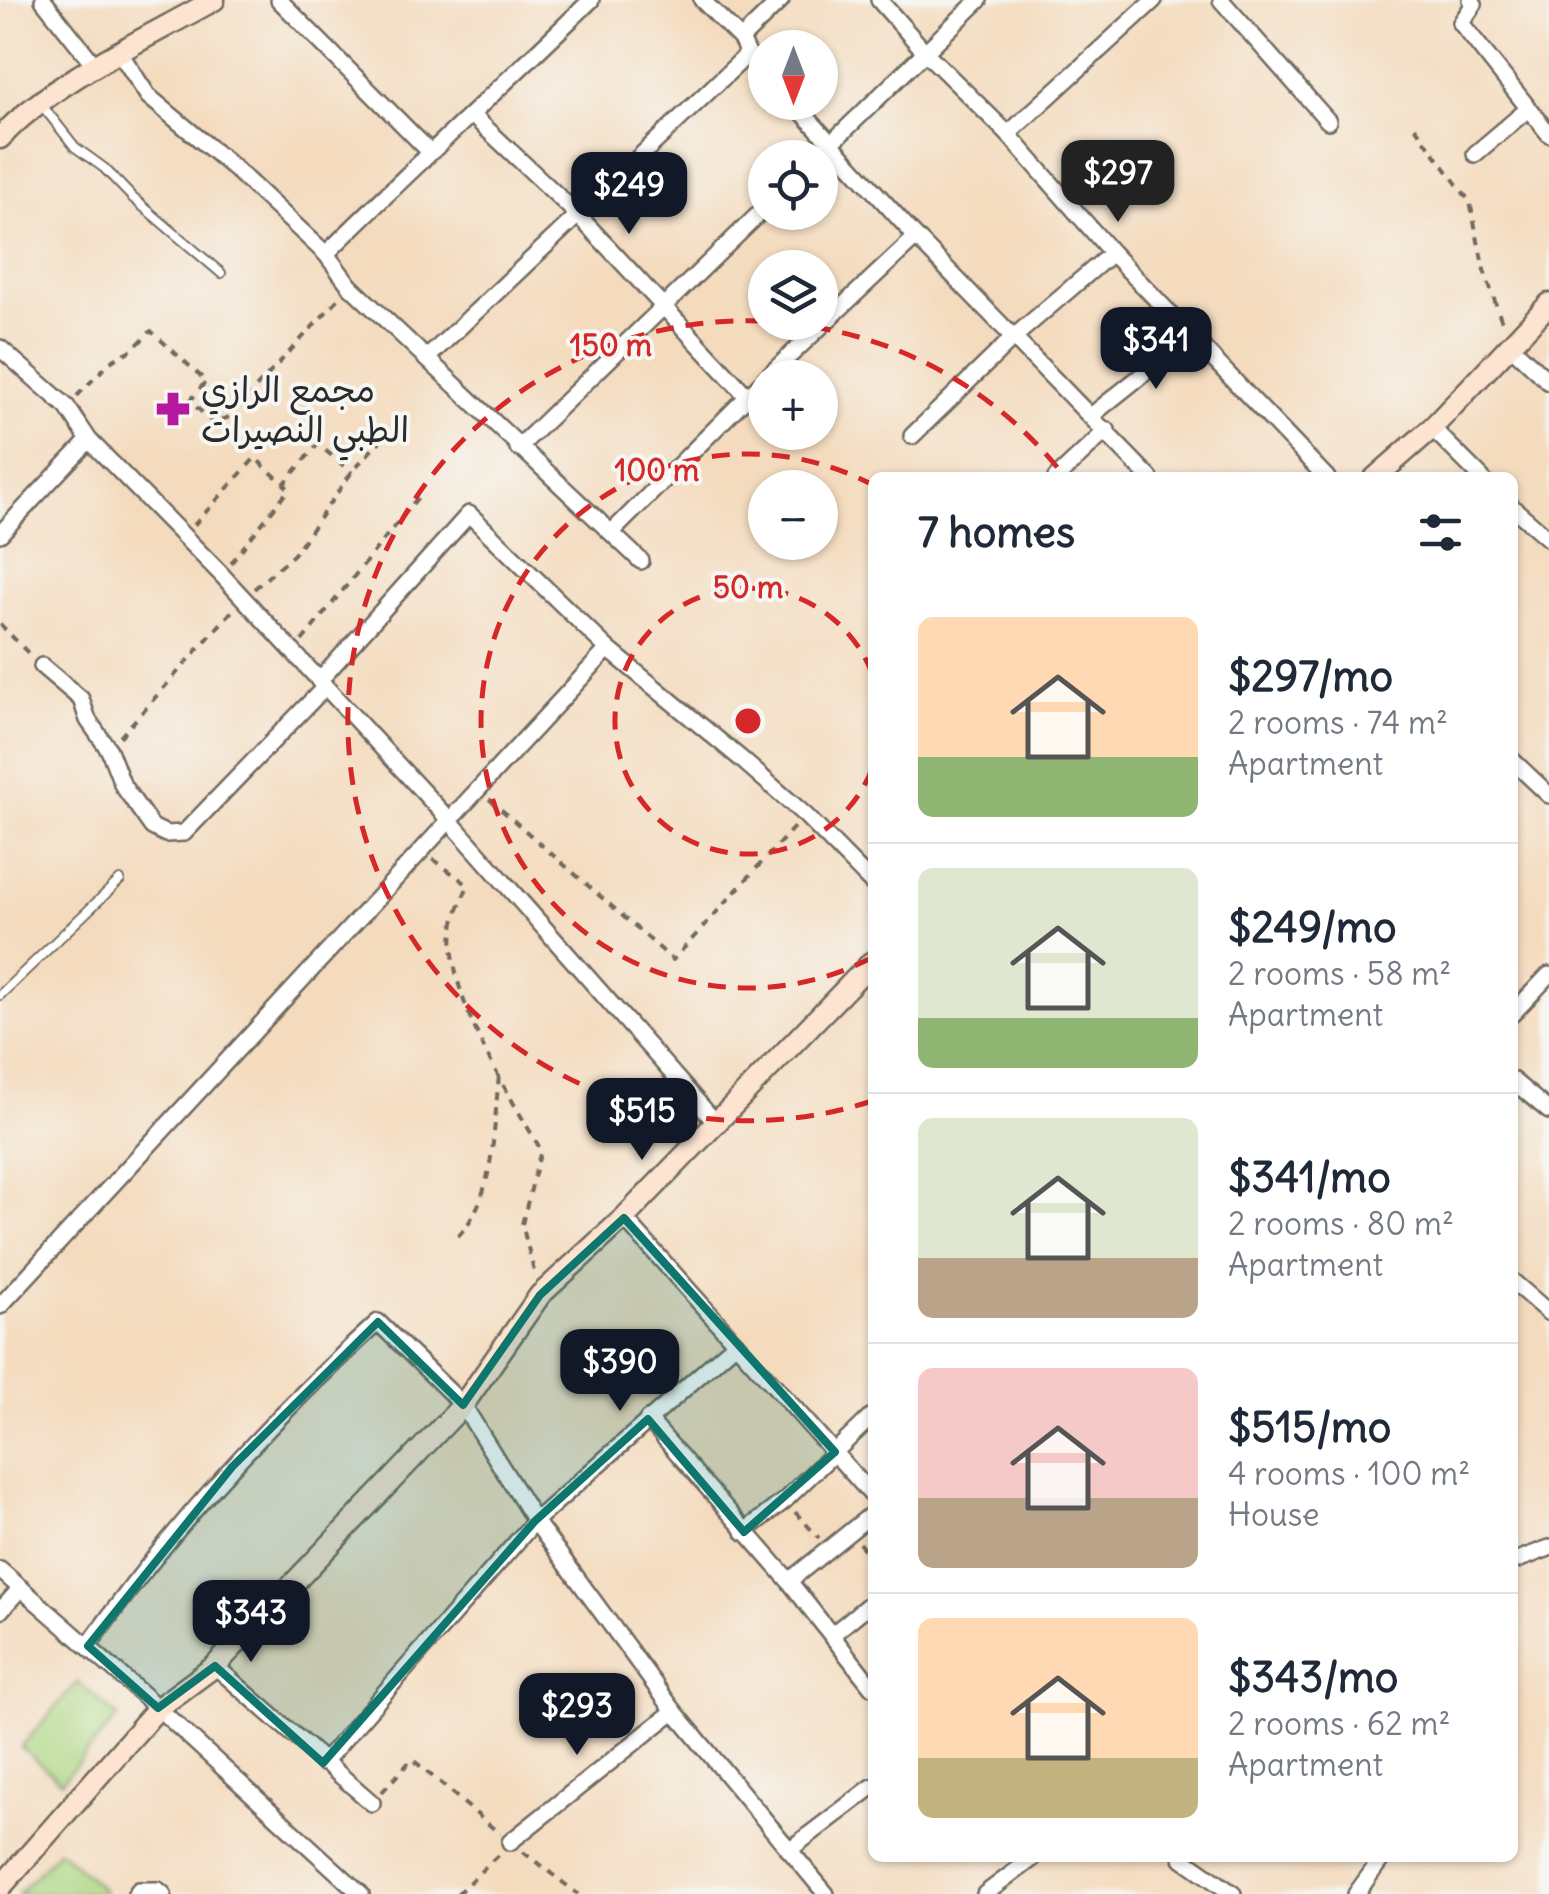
<!DOCTYPE html>
<html lang="en">
<head>
<meta charset="utf-8">
<style>
  body { margin:0; font-family:Delius,"Playpen Sans Arabic",sans-serif; background:#f6f6f7; color:#1f2937; height:100vh; display:flex; flex-direction:column; font-size:38px; white-space:nowrap }
  * { box-sizing:border-box; margin:0 }
  p { font-size:32px; color:#747a83 }
  .icon { flex:none; width:55px; height:55px; fill:none; stroke:currentColor; stroke-width:2; stroke-linecap:round; stroke-linejoin:round }
  .map { position:relative; flex:1; overflow:hidden }
  .drawer { position:absolute; left:868px; top:472px; width:650px; height:1390px; display:flex; flex-direction:column; background:#fff; border-radius:15px; box-shadow:0 2px 8px #0004 }
  .drawer>* { flex:none }
  .needle { width:65px; rotate:180deg }
  .buttons { position:absolute; left:748px; top:30px; display:grid; gap:20px }
  .buttons a { display:grid; place-items:center; width:90px; height:90px; border-radius:50%; background:#fff; box-shadow:0 2px 8px #0004; font-size:50px }
  .price { position:absolute; translate:-50% -85px; padding:0 22px; border-radius:20px; background:#111827; color:#fff; font-size:32px; line-height:65px; filter:drop-shadow(0 2px 5px #0008) }
  .price::after { content:''; position:absolute; left:50%; top:60px; width:30px; height:22px; margin-left:-15px; background:inherit; clip-path:polygon(0 0,100% 0,50% 100%) }
  .price.on { background:#222; color:#fff }
  ul { padding:0; list-style:none }
  li { display:flex; align-items:center; gap:30px; height:250px; padding:0 50px }
  li+li { border-top:2px solid #e0e1e3 }
  li span { display:grid; place-items:center; flex:none; width:280px; height:200px; border-radius:15px; color:#555 }
  li>.icon { margin-inline-start:auto }
  span .icon { width:120px; height:120px; fill:#fffc; stroke-width:1 }
  li b { font-size:42px }
  h2 { display:flex; justify-content:space-between; align-items:center; height:120px; padding:0 50px; font-size:42px }
  .map>svg:first-child { display:block }
  .green { fill:#add681; stroke:#6c8056; stroke-width:2.5 }
  .lines { fill:none; stroke-linecap:round; stroke-linejoin:round }
  .lane-casing { stroke:#71695e; stroke-width:12 }
  .street-casing { stroke:#71695e; stroke-width:20 }
  .secondary-casing { stroke:#71695e; stroke-width:25 }
  .path { stroke:#71695e; stroke-width:4; stroke-dasharray:8 8; stroke-linecap:butt }
  .lane { stroke:#fff; stroke-width:8 }
  .street { stroke:#fff; stroke-width:15 }
  .secondary { stroke:#fde4d1; stroke-width:20 }
  .marked { fill:#0f766e; fill-opacity:0.2; stroke:#0f766e; stroke-width:8; stroke-linejoin:round }
  .ring { fill:none; stroke:#d62828; stroke-width:5; stroke-dasharray:18 12 }
  .labels { text-anchor:middle; dominant-baseline:central; stroke-width:8; stroke-linejoin:round; paint-order:stroke }
  .poi-label { font-size:35px; fill:#2b2b2b; stroke:#f6f6f2; text-anchor:start }
  .centre { fill:#d62828; stroke:#f6f6f2; stroke-width:5 }
  .ring-label { font-size:30px; text-anchor:middle; font-weight:bold; fill:#d62828; stroke:#f6f6f2; stroke-width:8; stroke-linejoin:round; paint-order:stroke }
</style>
</head>
<body>
<div class="map">
<svg width="1549" height="1894" viewBox="0 0 1549 1894">
  <rect width="100%" height="100%" fill="#f6f6f2"/>
  <filter id="ink" filterUnits="userSpaceOnUse"><feTurbulence type="fractalNoise" baseFrequency=".01" numOctaves="2"/><feDisplacementMap in="SourceGraphic" scale="20" xChannelSelector="R" yChannelSelector="G"/><feConvolveMatrix kernelMatrix="1 2 1 2 8 2 1 2 1" color-interpolation-filters="sRGB"/></filter>
  <filter id="wash" filterUnits="userSpaceOnUse"><feTurbulence type="fractalNoise" baseFrequency=".0048" numOctaves="4" result="noise"/><feDisplacementMap in="SourceGraphic" scale="40" xChannelSelector="R" yChannelSelector="G"/><feGaussianBlur stdDeviation="2.25" result="paint"/><feColorMatrix in="noise" values="0 0 0 0 0 0 0 0 0 0 0 0 0 0 0 0 0 1.4 0 .05"/><feComposite in="paint" operator="in"/></filter>
  <g filter="url(#wash)">
    <rect width="100%" height="100%" fill="#f4dbbe"/>
    <g class="green">
      <polygon points="78,1682 118,1717 61,1782 21,1747"/>
      <polygon points="59,1850 104,1891 101,1894 18,1894"/>
    </g>
  </g>
  <g filter="url(#ink)">
    <g class="lines">
      <g class="lane-casing">
        <g id="lane">
          <polyline points="41,104 75,147 104,168 133,198 221,273"/>
          <polyline points="0,995 120,880"/>
        </g>
      </g>
      <g class="street-casing">
        <g id="street">
          <polyline points="43,0 96,67"/>
          <polyline points="279,0 429,151"/>
          <polyline points="702,0 741,39 748,54 765,72"/>
          <polyline points="879,0 925,52 1008,134 1112,253 1327,478"/>
          <polyline points="1221,0 1328,121"/>
          <polyline points="1471,0 1474,4 1461,23 1549,134"/>
          <polyline points="741,39 781,0"/>
          <polyline points="120,53 148,96 234,168 326,254 350,286 641,561"/>
          <polyline points="793,102 916,237 1150,478"/>
          <polyline points="473,116 577,214 747,396"/>
          <polyline points="1008,134 1154,0"/>
          <polyline points="1475,154 1528,109"/>
          <polyline points="816,158 979,0"/>
          <path d="M 326,254 C 413,167 503,86 591,0"/>
          <polyline points="1509,344 1549,382"/>
          <polyline points="0,348 67,407 89,440 220,573 449,820 716,1123"/>
          <polyline points="426,359 748,54"/>
          <polyline points="766,378 916,237"/>
          <polyline points="1092,415 1192,335"/>
          <polyline points="1432,428 1482,478"/>
          <polyline points="912,436 1015,336 1112,253"/>
          <polyline points="518,448 765,208"/>
          <polyline points="1056,478 1107,430"/>
          <polyline points="1512,507 1549,539"/>
          <polyline points="612,532 765,379"/>
          <polyline points="0,534 89,440"/>
          <polyline points="42,666 81,699 88,720 109,750 123,786 152,827 166,834 184,833 325,687"/>
          <polyline points="319,681 469,514 608,649 740,758 805,815 872,883"/>
          <polyline points="1512,760 1549,795"/>
          <polyline points="1512,1014 1549,975"/>
          <polyline points="1512,1080 1549,1111"/>
          <polyline points="624,1218 872,1495"/>
          <polyline points="1512,1281 1549,1313"/>
          <polyline points="0,1306 608,649"/>
          <polyline points="648,1419 789,1581 872,1687"/>
          <polyline points="744,1532 784,1501 872,1416"/>
          <polyline points="1512,1562 1549,1548"/>
          <polyline points="0,1570 158,1708 361,1894"/>
          <polyline points="789,1581 872,1514"/>
          <polyline points="0,1611 21,1588"/>
          <polyline points="833,1634 872,1602"/>
          <path d="M 88,1646 C 172,1527 270,1420 378,1322 L 463,1405 L 535,1521 L 674,1711 L 826,1894"/>
          <polyline points="215,1666 372,1803"/>
          <polyline points="323,1763 535,1521 736,1343"/>
          <polyline points="510,1842 674,1711"/>
          <polyline points="789,1850 872,1787"/>
          <polyline points="1182,1858 1233,1894"/>
          <polyline points="136,1894 139,1890 158,1890 163,1894"/>
          <polyline points="985,1894 1033,1858"/>
          <polyline points="1356,1894 1382,1858"/>
        </g>
      </g>
      <g class="secondary-casing">
        <g id="secondary">
          <path d="M 0,138 C 51,82 147,38 214,0"/>
          <polyline points="1375,478 1432,428 1549,304"/>
          <polyline points="0,1888 158,1708 215,1666 463,1405 540,1295 624,1218 872,962"/>
        </g>
      </g>
      <g class="path">
        <polyline points="1415,127 1470,202 1484,270 1503,325"/>
        <polyline points="77,396 110,362 133,349 151,331 206,381 190,401 213,423 229,417 341,296"/>
        <polyline points="194,525 255,458 284,484 318,444 352,473"/>
        <polyline points="231,563 289,489 284,484"/>
        <polyline points="254,589 294,554 354,469 383,438"/>
        <polyline points="0,624 31,656"/>
        <polyline points="302,641 418,497"/>
        <polyline points="120,737 233,610"/>
        <polyline points="489,799 673,960 795,826"/>
        <path d="M 433,859 L 468,885 C 463,899 454,915 453,929 C 445,996 508,1093 541,1150 L 522,1224 L 535,1275"/>
        <path d="M 458,1236 C 496,1197 493,1127 499,1076"/>
        <polyline points="795,1512 819,1538"/>
        <polyline points="859,1543 872,1559"/>
        <polyline points="382,1792 412,1759 500,1834"/>
        <polyline points="523,1852 578,1894"/>
        <polyline points="457,1894 500,1853"/>
      </g>
      <use href="#lane" class="lane"/>
      <use href="#street" class="street"/>
      <use href="#secondary" class="secondary"/>
    </g>
  </g>
  <path class="marked" d="M 624,1218 L 835,1452 L 744,1532 L 648,1419 L 535,1521 L 323,1763 L 215,1666 L 158,1708 L 88,1646 L 232,1467 L 378,1322 L 463,1405 L 540,1295 Z"/>
  <g class="ring">
    <path d="M872 769A133 133 0 1 1 872 673"/>
    <path d="M871 958A267 267 0 1 1 871 484"/>
    <path d="M872 1101A400 400 0 1 1 762 321M783 323A400 400 0 0 1 1065 477"/>
  </g>
  <defs>
    <g id="pharmacy-bare" transform="scale(2.7)"><path d="M-2-6h4v4h4v4h-4v4h-4v-4h-4v-4h4Z" fill="#b5179e" stroke="#f6f6f2" stroke-width="2.5" paint-order="stroke"/></g>
  </defs>
  <g fill-rule="evenodd">
    <use href="#pharmacy-bare" x="173" y="409"/>
  </g>
  <g class="labels">
    <g class="poi-label">
      <text x="201" y="389">مجمع الرازي<tspan x="201" dy="40">الطبي النصيرات</tspan></text>
    </g>
  </g>
  <circle cx="748" cy="721" r="15" class="centre"/>
  <g class="ring-label">
    <text x="611" y="356">150 m</text>
    <text x="657" y="481">100 m</text>
    <text x="748" y="598">50 m</text>
  </g>
</svg>
<div class="buttons">
<a><svg class="needle" viewBox="-14 -14 28 28"><path d="M0-13l5 13h-10z" fill="#e53935"/><path d="M0 13l5-13h-10z" fill="#747a83"/></svg></a>
<a><svg class="icon" aria-label="locate" viewBox="0 0 24 24"><circle cx="12" cy="12" r="6"/><path d="M12 2v4M12 18v4M2 12h4M18 12h4"/></svg></a>
<a><svg class="icon" aria-label="layers" viewBox="0 0 24 24"><path d="M12 4l9 5-9 5-9-5zM3 14l9 5 9-5"/></svg></a>
<a>+</a>
<a>−</a>
</div>
<b class="price on" style="left:1118px;top:225px">$297</b>
<b class="price" style="left:629px;top:237px">$249</b>
<b class="price" style="left:1156px;top:392px">$341</b>
<b class="price" style="left:642px;top:1163px">$515</b>
<b class="price" style="left:620px;top:1414px">$390</b>
<b class="price" style="left:251px;top:1665px">$343</b>
<b class="price" style="left:577px;top:1758px">$293</b>
<section class="drawer">
<h2>7 homes<svg class="icon" aria-label="filters" viewBox="0 0 24 24"><path d="M4 7h16M4 17h16"/><circle cx="9" cy="7" r="2"/><circle cx="15" cy="17" r="2"/></svg></h2>
<ul>
<li><span style="background:linear-gradient(#ffd9b3 70%,#8fb573 0)"><svg class="icon" aria-label="home" viewBox="0 0 24 24"><path d="M3 11l9-7 9 7M6 9v11h12V9"/></svg></span><div><b>$297/mo</b><p>2 rooms · 74 m²</p><p>Apartment</p></div></li>
<li><span style="background:linear-gradient(#dfe7d0 75%,#8fb573 0)"><svg class="icon" aria-label="home" viewBox="0 0 24 24"><path d="M3 11l9-7 9 7M6 9v11h12V9"/></svg></span><div><b>$249/mo</b><p>2 rooms · 58 m²</p><p>Apartment</p></div></li>
<li><span style="background:linear-gradient(#dfe7d0 70%,#b9a48a 0)"><svg class="icon" aria-label="home" viewBox="0 0 24 24"><path d="M3 11l9-7 9 7M6 9v11h12V9"/></svg></span><div><b>$341/mo</b><p>2 rooms · 80 m²</p><p>Apartment</p></div></li>
<li><span style="background:linear-gradient(#f6c9c9 65%,#b9a48a 0)"><svg class="icon" aria-label="home" viewBox="0 0 24 24"><path d="M3 11l9-7 9 7M6 9v11h12V9"/></svg></span><div><b>$515/mo</b><p>4 rooms · 100 m²</p><p>House</p></div></li>
<li><span style="background:linear-gradient(#ffd9b3 70%,#c2b280 0)"><svg class="icon" aria-label="home" viewBox="0 0 24 24"><path d="M3 11l9-7 9 7M6 9v11h12V9"/></svg></span><div><b>$343/mo</b><p>2 rooms · 62 m²</p><p>Apartment</p></div></li>
</ul>
</section>
</div>
</body>
</html>
